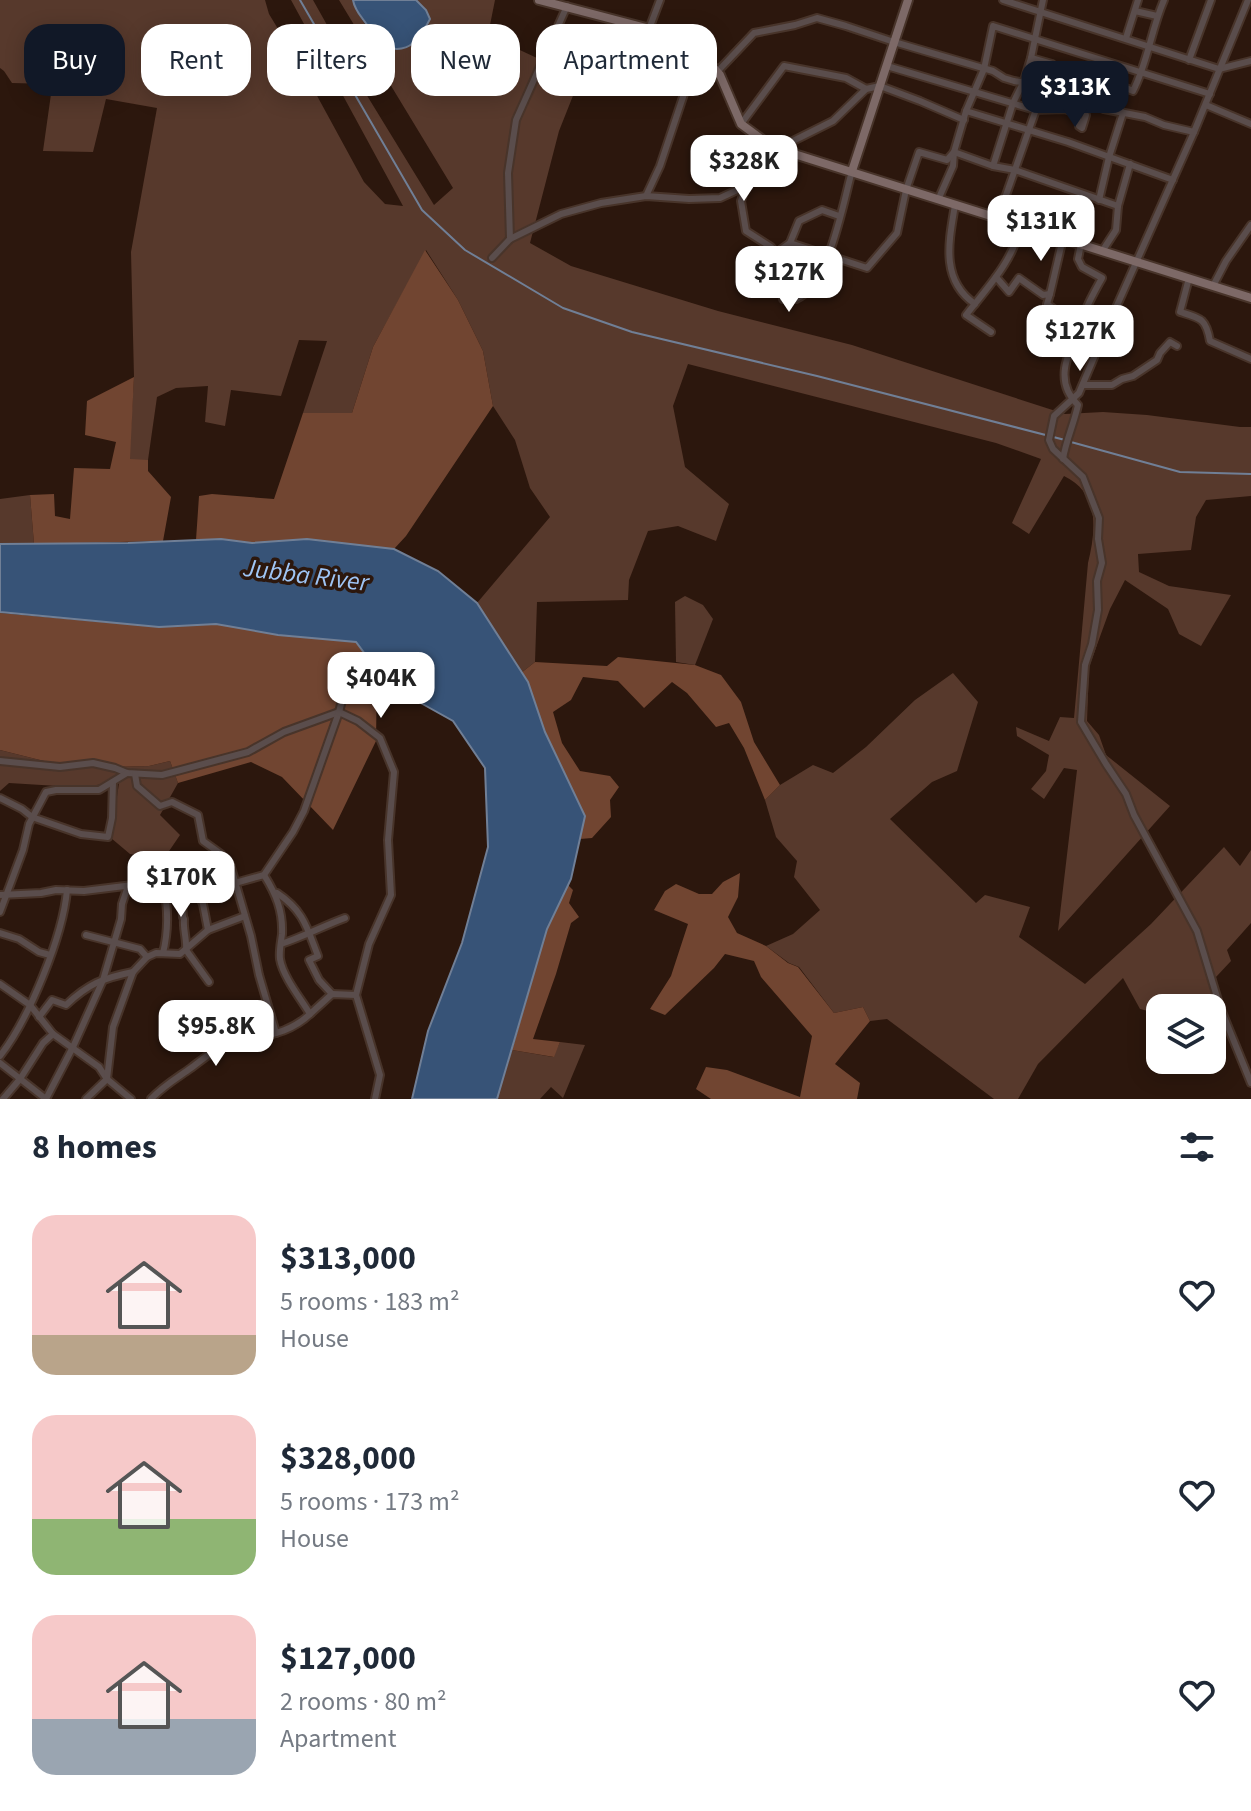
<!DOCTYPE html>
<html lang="en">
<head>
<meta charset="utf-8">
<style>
  body { margin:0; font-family:"Source Sans 3",sans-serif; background:#f6f6f7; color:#1f2937; height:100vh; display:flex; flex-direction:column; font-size:30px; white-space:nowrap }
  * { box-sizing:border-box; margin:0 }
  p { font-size:26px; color:#747a83 }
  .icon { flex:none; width:44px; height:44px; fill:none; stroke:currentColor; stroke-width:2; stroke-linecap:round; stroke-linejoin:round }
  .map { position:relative; height:1099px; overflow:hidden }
  .panel { display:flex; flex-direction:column; background:#fff; flex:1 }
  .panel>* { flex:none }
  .guide { position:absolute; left:24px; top:24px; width:800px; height:72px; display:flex; gap:16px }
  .tools { position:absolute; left:1146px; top:994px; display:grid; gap:16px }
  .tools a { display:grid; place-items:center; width:80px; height:80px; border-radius:16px; background:#fff; box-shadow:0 4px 20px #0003; font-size:40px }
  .price { position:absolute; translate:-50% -68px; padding:0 18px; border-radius:16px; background:#fff; color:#222; font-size:26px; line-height:52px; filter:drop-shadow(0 2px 4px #0008) }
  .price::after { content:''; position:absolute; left:50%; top:48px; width:24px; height:18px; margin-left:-12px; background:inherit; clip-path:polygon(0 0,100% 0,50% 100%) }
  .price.on { background:#111827; color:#fff }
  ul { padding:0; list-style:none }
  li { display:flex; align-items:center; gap:24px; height:200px; padding:0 32px }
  li span { display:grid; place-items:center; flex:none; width:224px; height:160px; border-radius:24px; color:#555 }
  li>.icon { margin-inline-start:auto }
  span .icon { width:96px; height:96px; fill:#fffc; stroke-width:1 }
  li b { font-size:34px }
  h2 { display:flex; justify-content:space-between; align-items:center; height:96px; padding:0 32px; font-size:34px }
  .chip { padding:0 28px; border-radius:24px; background:#fff; box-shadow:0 4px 20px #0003; font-size:28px; line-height:72px }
  .chip.on { background:#111827; color:#fff }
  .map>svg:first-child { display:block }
  .green { fill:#57392c }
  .forest { fill:#714531 }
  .water { fill:#375377; stroke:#707f96; stroke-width:2 }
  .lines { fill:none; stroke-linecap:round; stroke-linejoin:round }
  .stream { stroke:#707f96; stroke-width:2 }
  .street-casing { stroke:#48342a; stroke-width:10 }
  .secondary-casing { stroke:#48342a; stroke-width:12 }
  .street { stroke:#5a4d4c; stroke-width:6 }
  .secondary { stroke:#7d6967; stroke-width:8 }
  .labels { text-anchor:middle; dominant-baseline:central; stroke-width:7; stroke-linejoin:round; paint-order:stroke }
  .water-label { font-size:26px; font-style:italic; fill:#9fc5f5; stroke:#2c170d }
</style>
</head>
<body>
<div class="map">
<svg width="1251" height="1099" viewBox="0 0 1251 1099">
  <rect width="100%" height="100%" fill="#2c170d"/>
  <g class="green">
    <path d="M 0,0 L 265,0 L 269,14 L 303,70 L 364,182 L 385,204 L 403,206 L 291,0 L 313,0 L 363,89 L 434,205 L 453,188 L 339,0 L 353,0 C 356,15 368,25 373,40 L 430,19 L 426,9 L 416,0 L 495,0 L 488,35 L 537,58 L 582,73 L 559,131 L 530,243 L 571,266 L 718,311 L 852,345 L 1065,414 L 1103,412 L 1147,415 L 1240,427 L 1251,427 L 1251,496 L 1206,500 L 1196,517 L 1191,550 L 1138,554 L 1139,572 L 1169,586 L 1231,595 L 1201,646 L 1179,634 L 1168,609 L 1125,580 L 1110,609 L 1089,667 L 1087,721 L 1099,735 L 1106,755 L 1170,806 L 1058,931 L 1077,770 L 1064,768 L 1044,799 L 1031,789 L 1046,771 L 1049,755 L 1017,736 L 1016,727 L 1049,741 L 1060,717 L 1074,718 L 1088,563 C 1096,530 1100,493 1064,476 L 1029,534 L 1012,523 L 1041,459 L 996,443 L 688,364 L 673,406 L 685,467 L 729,504 L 716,541 L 678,526 L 648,531 L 629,580 L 628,600 L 537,602 L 535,662 L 521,673 L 477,603 L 550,517 L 530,488 L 515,440 L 493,406 L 483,351 L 458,300 L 426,250 L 373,347 L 352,413 L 303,413 L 327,341 L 299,340 L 281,396 L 231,390 L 225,426 L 205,422 L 208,386 L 176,388 L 157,397 L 148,460 L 129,460 L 134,377 L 131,252 L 157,108 L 106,99 L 93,152 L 43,151 L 51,94 L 50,84 L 12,83 L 4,71 L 0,68 Z"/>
    <polygon points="30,495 34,544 0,544 0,499"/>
    <polygon points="685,596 703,605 713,619 695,665 676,662 675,602"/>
    <polygon points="953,673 978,702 957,771 932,782 890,819 976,903 985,895 1030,907 1019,937 1085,984 1151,924 1224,847 1240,866 1251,850 1251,923 1227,950 1231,961 1216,977 1220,1007 1212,1012 1212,1008 1160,1008 1160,1014 1140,1009 1123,978 1038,1064 1018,1099 994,1099 887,1019 870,1021 863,1007 834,1013 799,967 789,963 766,946 793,934 820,910 794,877 797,861 776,837 765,800 780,785 813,765 833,773 866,747 915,700"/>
    <polygon points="0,750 72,768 149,766 170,761 178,783 160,815 180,835 163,860 130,854 111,838 119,783 74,787 9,783 0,791"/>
    <polygon points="560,1042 585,1045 563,1098 551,1087 540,1099 497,1099 512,1050 553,1057"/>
  </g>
  <g class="forest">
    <polygon points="425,250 458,300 483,351 493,406 406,536 394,549 307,539 252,543 221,539 196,540 199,496 212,494 274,499 303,413 352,413 373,347"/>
    <polygon points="134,377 130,459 148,460 148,471 171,497 163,541 34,544 30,495 54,494 55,516 70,519 74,468 110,469 116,442 85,435 87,401"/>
    <polygon points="0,613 159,627 216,624 278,635 356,642 377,670 376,741 333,830 282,777 251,762 178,783 170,761 149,766 72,768 0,750"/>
    <polygon points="618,657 695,665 721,675 741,702 754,742 780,785 765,800 744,748 729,723 716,727 687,693 672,682 644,708 618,681 583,677 571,700 553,712 562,743 580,771 610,776 619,787 610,800 611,817 592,838 580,839 585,816 545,732 528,682 521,673 535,662 607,666"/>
    <polygon points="740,873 738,897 728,917 737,933 766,946 788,963 798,967 834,1013 863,1007 870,1021 835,1064 860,1083 857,1099 711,1099 696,1089 706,1067 727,1070 800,1097 812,1036 761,977 754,961 725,954 714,968 665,1015 650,1009 671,976 688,924 654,910 665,891 676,884 699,894 712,894 723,882"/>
    <polygon points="568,885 573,890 569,903 579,917 571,923 556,974 533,1039 560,1042 554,1057 512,1050 547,929"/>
  </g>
  <g class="water">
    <path d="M 353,0 L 416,0 L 426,10 L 430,19 C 421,37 410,55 386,47 C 383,46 376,42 374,40 C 373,39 370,30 369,28 C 363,18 355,12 353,0 Z"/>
    <polygon points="221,539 252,543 307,539 394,549 438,571 477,603 528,682 545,732 585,816 571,879 547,929 497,1099 412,1099 428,1031 462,943 488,847 485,768 453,721 419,702 377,670 356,642 278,635 216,624 159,627 0,612 0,544 128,543"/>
  </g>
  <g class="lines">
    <g class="stream">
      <polyline points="300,0 422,210 465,250 563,308 632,332 817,376 1065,440"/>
      <polyline points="1071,442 1180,472 1251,474"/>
    </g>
    <g class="street-casing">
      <g id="street">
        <polyline points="1003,0 1219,69 1251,61"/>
        <polyline points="1248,0 1194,132 1095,355 1079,393 1054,416 1049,440 1053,449 1083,477 1099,518 1098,539 1102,563 1097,581 1098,610 1092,644 1085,665 1081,722 1106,764 1126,794 1134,815 1197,931 1220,1007 1251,1083"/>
        <polyline points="1135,11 1157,16"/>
        <polyline points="649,29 660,0"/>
        <polyline points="1126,38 1138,0"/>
        <polyline points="1189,60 1211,0"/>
        <polyline points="887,66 1035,110 1064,109 1078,113 1079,126 1082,128 1086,115"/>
        <polyline points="717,72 754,33 795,25 817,18 846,26 894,42 993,71 1004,78 1014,81 1044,86 1104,109 1145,117 1164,125 1194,132"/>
        <polyline points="1206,105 1251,124"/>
        <polyline points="966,111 1068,142 1173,180"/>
        <polyline points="741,124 784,66 846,78 866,89"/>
        <polyline points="993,166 1013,103 1024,81 1031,58 1043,0"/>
        <path d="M 746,186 L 741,201 L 746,231 L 771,247 L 790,268 L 783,299 C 784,299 795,299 796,299 C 829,286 843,203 852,171"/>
        <polyline points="646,196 660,166 691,73 701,54"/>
        <polyline points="938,200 953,166 954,152 966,111 984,69 993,26 1210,94"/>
        <path d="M 1099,200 L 1109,157 L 1123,113 L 1117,108 L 1126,88 L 1133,91 C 1148,62 1151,30 1164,0"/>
        <path d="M 955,205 C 949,241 940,280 975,304"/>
        <polyline points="998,218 1052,64 1031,58"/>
        <polyline points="510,239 508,173 516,120 567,6"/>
        <polyline points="790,243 799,221 822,210 839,216"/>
        <polyline points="1103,250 1116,230 1118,206 1130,164"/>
        <polyline points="776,253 790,243 867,268 897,233 906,190 919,152 947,160 954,152 993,166 1015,170 1118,206"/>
        <polyline points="492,258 510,239 561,214 601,203 646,196 689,199 720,198 746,186 777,149 833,121 866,89 880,86 920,101 964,120"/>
        <polyline points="996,277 1009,292 1019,278 1043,295 1050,294 1047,304 1080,328"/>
        <path d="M 1189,278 L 1180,312 C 1200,318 1206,318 1210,341 L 1251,359"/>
        <polyline points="1213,286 1226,261 1251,225"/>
        <polyline points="1050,294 1063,238"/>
        <path d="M 991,332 L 966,315 C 987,288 1015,259 1020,225"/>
        <polyline points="1083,385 1112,385 1122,379 1133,376 1157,360 1160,353 1170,342 1177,346"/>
        <path d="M 1063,459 C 1066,440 1074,424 1078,405 C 1054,382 1067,355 1079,330 C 1081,324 1082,318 1085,312 C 1089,301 1096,289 1102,278 L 1082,267 L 1078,259 L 1081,244"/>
        <polyline points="0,761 60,767 93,763 115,768 127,773 162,775 248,752 284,732 339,712 358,721 380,738 394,772 388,840 391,895 369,944 356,995 380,1075 375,1099"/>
        <polyline points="135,774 137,786 160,806 172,802 198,815 203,841 221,854 230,864 251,936 259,975 276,1033"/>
        <polyline points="0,798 22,809 32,817 81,834 108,837 112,818 113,782"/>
        <path d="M 163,887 C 169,907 168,933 163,953"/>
        <path d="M 181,890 L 183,917 L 184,919 C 183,930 187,939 186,950 L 209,982"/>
        <polyline points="196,890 203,904 208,930"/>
        <path d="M 277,893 C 304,911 307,928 318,956 L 309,960 L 319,980 L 332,994"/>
        <polyline points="0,895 41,893 56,890 84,891 133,885 191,891 235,883 264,875 293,832 304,811 339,712 353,657"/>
        <polyline points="0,912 23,850 29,824 46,792 56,790 99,790 127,773"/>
        <polyline points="0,933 19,939 39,952 50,955"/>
        <polyline points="86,935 140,949 147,957"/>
        <path d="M 281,944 C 303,937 323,926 345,918"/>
        <polyline points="0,984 30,1005 53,1034 99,1067 107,1079 131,1099"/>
        <polyline points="310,1014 332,994 356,995"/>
        <path d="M 39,1017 L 52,1000 L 66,1005 C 88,984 103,978 133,972"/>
        <path d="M 0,1056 C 29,1019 63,936 67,890"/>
        <polyline points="0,1063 46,1099"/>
        <polyline points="3,1099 20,1079 43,1043 53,1034"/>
        <polyline points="46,1099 73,1047 103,980 121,919 122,904 128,886"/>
        <polyline points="86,1099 107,1079 113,1027 133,972 147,957 156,953 180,954 208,930 245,916"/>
        <path d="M 151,1099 C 163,1086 177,1078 191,1068 C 203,1059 214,1049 229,1045 C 258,1035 286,1037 310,1014 C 301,999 283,977 280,959 C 279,951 281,942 282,934 C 283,911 276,894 264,875"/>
      </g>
    </g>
    <g class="secondary-casing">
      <g id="secondary">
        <polyline points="539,0 673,35 701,54 720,75 741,124 772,147 1251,298"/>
        <polyline points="852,171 908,0"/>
      </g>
    </g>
    <use href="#street" class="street"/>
    <use href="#secondary" class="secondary"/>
  </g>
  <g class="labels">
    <g class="water-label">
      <text transform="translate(306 575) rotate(7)">Jubba River</text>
    </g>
  </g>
</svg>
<div class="tools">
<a><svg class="icon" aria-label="layers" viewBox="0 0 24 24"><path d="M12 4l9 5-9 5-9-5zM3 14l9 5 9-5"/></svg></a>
</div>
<b class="price on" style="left:1075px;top:129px">$313K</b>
<b class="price" style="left:744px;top:203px">$328K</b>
<b class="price" style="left:1041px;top:263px">$131K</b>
<b class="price" style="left:789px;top:314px">$127K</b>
<b class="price" style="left:1080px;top:373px">$127K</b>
<b class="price" style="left:381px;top:720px">$404K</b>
<b class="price" style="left:181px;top:919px">$170K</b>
<b class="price" style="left:216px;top:1068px">$95.8K</b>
<div class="guide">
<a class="chip on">Buy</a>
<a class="chip">Rent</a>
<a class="chip">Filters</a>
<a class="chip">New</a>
<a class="chip">Apartment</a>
</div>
</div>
<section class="panel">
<h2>8 homes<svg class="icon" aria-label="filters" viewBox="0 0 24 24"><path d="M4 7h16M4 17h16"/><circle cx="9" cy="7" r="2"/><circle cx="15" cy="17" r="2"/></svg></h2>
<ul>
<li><span style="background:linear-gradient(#f6c9c9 75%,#b9a48a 0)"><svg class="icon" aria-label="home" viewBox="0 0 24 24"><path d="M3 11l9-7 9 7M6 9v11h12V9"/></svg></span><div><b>$313,000</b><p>5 rooms · 183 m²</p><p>House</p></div><svg class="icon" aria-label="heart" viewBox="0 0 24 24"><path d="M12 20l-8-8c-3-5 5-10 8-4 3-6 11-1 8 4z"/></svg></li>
<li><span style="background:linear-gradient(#f6c9c9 65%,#8fb573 0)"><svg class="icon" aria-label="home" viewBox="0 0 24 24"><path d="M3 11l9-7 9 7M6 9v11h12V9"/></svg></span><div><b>$328,000</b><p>5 rooms · 173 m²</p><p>House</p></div><svg class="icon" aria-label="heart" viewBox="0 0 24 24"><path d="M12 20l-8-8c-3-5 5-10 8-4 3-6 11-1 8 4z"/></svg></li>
<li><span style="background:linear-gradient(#f6c9c9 65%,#9aa5b1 0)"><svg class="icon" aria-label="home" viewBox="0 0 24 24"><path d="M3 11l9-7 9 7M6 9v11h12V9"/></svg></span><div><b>$127,000</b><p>2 rooms · 80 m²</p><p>Apartment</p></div><svg class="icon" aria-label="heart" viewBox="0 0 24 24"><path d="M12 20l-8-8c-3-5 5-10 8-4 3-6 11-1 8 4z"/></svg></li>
</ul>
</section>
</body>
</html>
